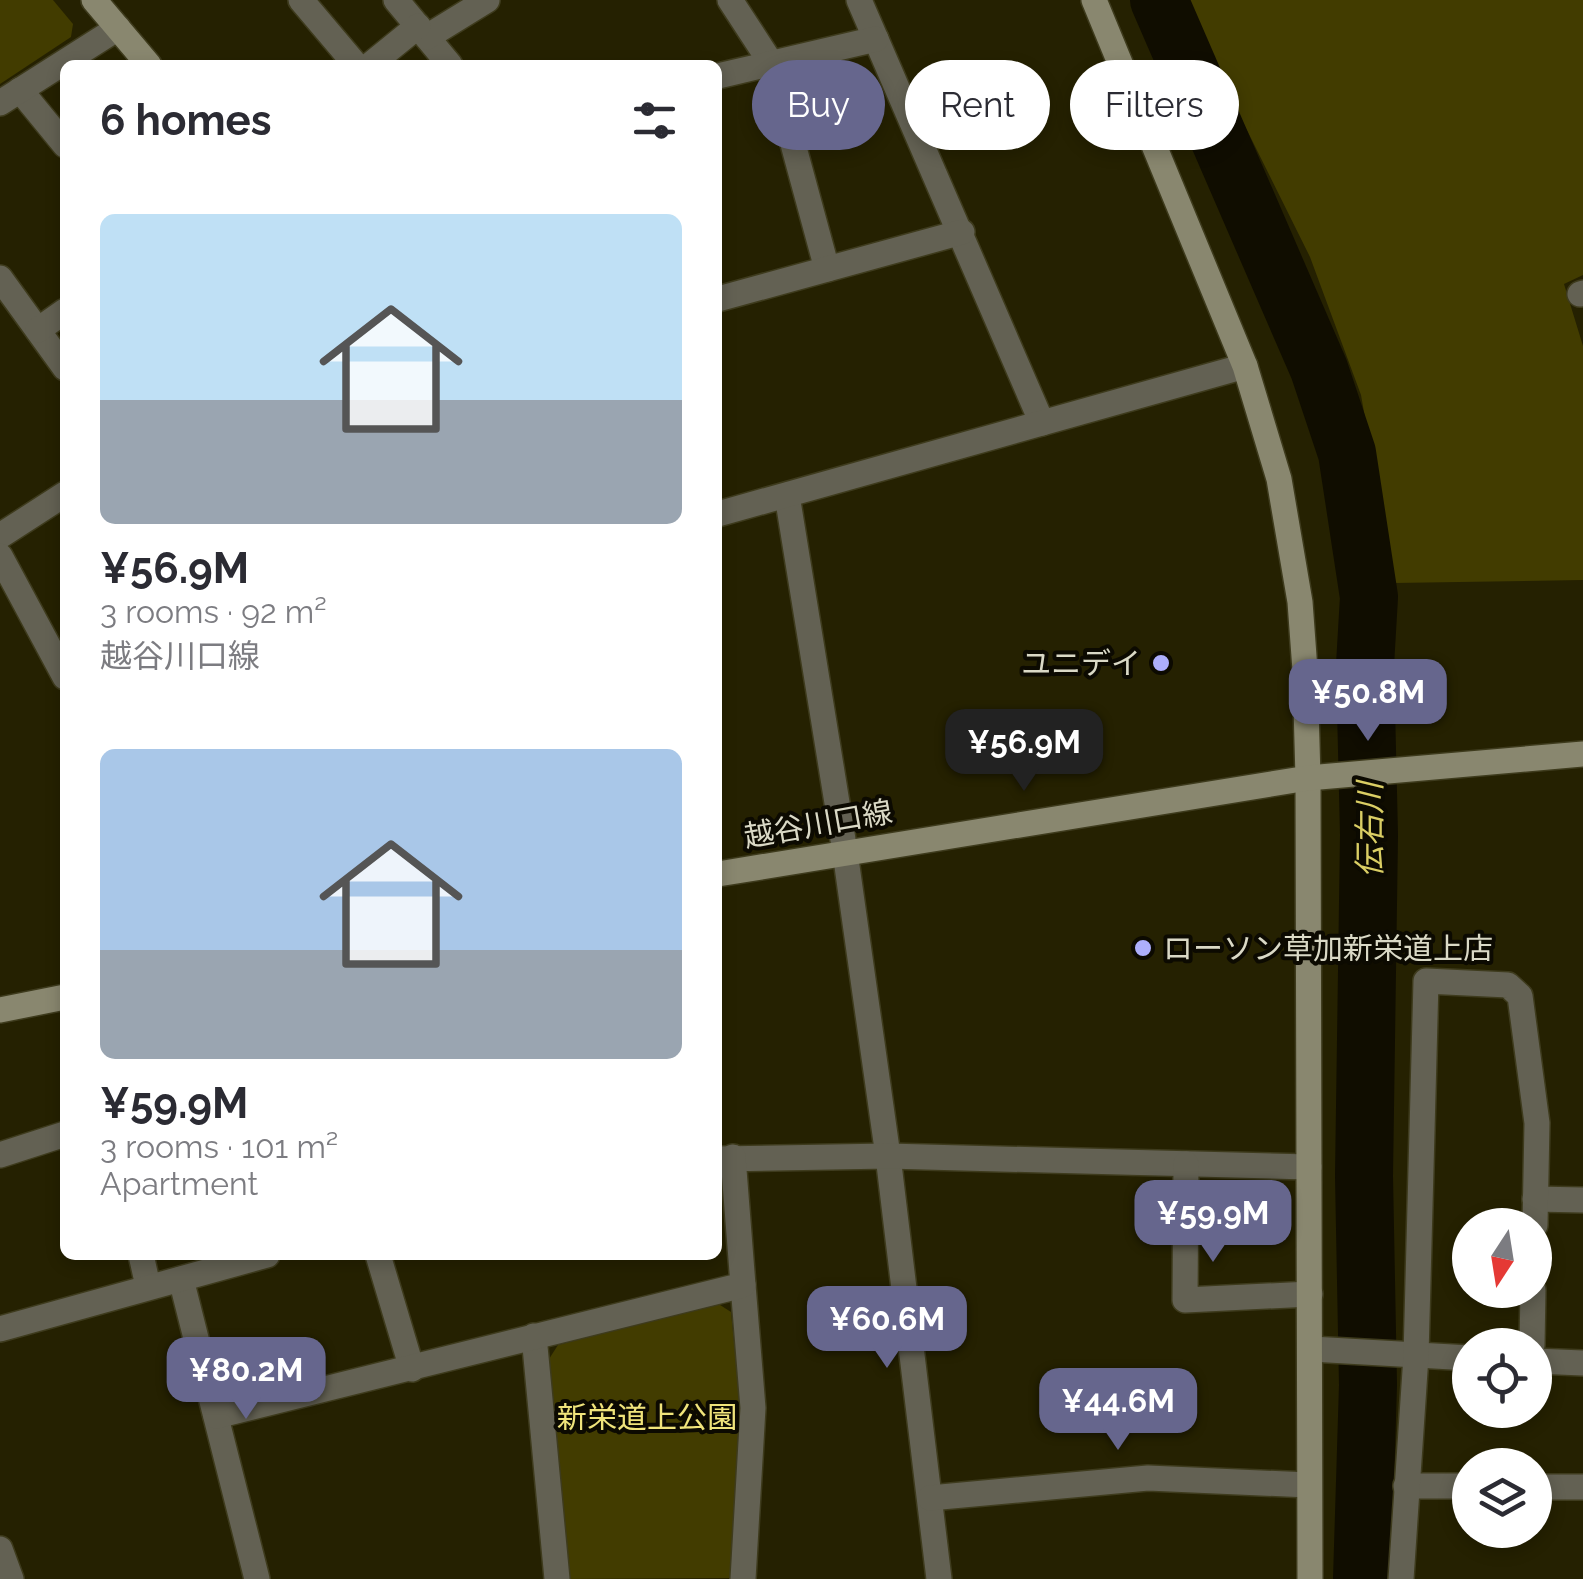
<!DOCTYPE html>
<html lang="en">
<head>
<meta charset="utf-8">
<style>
  body { margin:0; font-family:Raleway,"Noto Sans JP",sans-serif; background:#f7f7f7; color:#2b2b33; height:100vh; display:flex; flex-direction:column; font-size:38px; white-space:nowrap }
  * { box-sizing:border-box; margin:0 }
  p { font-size:32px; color:#7c7c81 }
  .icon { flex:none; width:55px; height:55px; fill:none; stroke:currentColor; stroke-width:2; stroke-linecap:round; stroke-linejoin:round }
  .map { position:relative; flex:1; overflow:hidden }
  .sheet { position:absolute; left:60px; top:60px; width:662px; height:1200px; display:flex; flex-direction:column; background:#fff; border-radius:15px; box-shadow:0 5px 15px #0003 }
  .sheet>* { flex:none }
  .top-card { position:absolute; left:752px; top:60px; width:680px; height:90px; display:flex; gap:20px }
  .needle { width:65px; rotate:192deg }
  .fabs { position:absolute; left:1452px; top:1208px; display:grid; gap:20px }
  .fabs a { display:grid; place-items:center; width:100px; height:100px; border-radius:50%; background:#fff; box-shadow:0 5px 15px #0003; font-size:50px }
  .price { position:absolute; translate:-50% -85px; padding:0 22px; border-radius:20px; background:#66668d; color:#fff; font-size:32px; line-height:65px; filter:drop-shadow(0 2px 5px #0008) }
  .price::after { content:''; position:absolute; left:50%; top:60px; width:30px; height:22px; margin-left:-15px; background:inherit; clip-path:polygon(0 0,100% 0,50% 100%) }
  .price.on { background:#222; color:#fff }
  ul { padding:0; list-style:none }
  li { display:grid; align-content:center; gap:20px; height:530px; padding:0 40px }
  li span { display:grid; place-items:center; height:310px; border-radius:15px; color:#555 }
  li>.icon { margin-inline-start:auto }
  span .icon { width:180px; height:180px; fill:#fffc; stroke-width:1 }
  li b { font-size:42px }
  h2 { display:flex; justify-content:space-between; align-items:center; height:120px; padding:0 40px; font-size:42px }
  .chip { padding:0 35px; border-radius:45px; background:#fff; box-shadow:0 5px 15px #0003; font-size:35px; line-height:90px }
  .chip.on { background:#66668d; color:#fff }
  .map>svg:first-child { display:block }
  .green { fill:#423c00 }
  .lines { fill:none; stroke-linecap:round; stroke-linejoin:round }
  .river { stroke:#100d00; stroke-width:58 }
  .street-casing { stroke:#3e3b1d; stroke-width:28 }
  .secondary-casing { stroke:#3e3b1d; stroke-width:28 }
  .street { stroke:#636153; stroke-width:25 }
  .secondary { stroke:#89876f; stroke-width:25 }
  .poi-dot { fill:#adaffb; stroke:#0c0a01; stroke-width:4 }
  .labels { text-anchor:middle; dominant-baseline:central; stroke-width:8; stroke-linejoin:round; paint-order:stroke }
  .poi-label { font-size:30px; fill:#dad9c6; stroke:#0c0a01; text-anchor:end }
  .street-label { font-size:30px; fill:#dad9c6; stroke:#0c0a01 }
  .park-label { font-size:30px; fill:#f0e47b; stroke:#0c0a01 }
  .water-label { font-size:32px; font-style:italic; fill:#dace64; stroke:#0c0a01 }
</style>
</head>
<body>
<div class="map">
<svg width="1583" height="1579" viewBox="0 0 1583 1579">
  <rect width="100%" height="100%" fill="#252101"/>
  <g class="green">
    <polygon points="0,0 53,0 73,24 71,37 0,84"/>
    <polygon points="1189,0 1583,0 1583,275 1564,284 1583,346 1583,580 1394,583 1361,395 1310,257 1236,108"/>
    <polygon points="717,1303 731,1312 740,1402 730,1578 564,1579 549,1359 558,1345"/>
  </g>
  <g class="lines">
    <polyline class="river" points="1159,0 1319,369 1347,453 1369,597 1365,665 1369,835 1364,1176 1368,1385 1362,1579"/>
    <g class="street-casing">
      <g id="street">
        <polyline points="301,0 356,65"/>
        <polyline points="396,0 450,65"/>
        <polyline points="730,0 771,63 827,269"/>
        <polyline points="859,0 1042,423"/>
        <polyline points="427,37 487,0"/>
        <polyline points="370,65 418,26"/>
        <polyline points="718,76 876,39"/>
        <polyline points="20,90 65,145"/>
        <polyline points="0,103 118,28"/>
        <polyline points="0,278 65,368"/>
        <polyline points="1580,294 1583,293"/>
        <polyline points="718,299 962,232"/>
        <polyline points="38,330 65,311"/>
        <polyline points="787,495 845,852 888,1156 939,1579"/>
        <polyline points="718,514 1245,366"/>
        <polyline points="0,536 65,494"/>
        <polyline points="0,556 65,677"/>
        <polyline points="0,1155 65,1134"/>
        <polyline points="719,1159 888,1156 1309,1167"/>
        <polyline points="1186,1164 1185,1300 1310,1294"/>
        <polyline points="1535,1199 1583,1200"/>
        <polyline points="141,1255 148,1286"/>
        <polyline points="378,1255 412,1369"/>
        <polyline points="181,1279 257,1579"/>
        <polyline points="743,1285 753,1408 743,1579"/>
        <polyline points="0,1329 267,1255"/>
        <polyline points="534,1336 557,1579"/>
        <polyline points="1532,1345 1533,1290"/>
        <polyline points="1311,1349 1470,1358"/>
        <polyline points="1535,1361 1583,1363"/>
        <polyline points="216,1416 743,1285 733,1157"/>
        <polyline points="1406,1486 1470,1486"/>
        <polyline points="1535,1487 1583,1487"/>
        <polyline points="930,1498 1148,1478 1309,1485"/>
        <polyline points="0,1549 11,1579"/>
        <polyline points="1401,1579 1416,1356 1426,981 1508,985 1520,996 1537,1123 1535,1225"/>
      </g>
    </g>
    <g class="secondary-casing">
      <g id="secondary">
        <polyline points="94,0 149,65"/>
        <polyline points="1094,0 1245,366 1279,479 1300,602 1305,670 1308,778 1310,1579"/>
        <polyline points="718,874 1308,778 1583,754"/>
        <polyline points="0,1010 65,997"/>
      </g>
    </g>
    <use href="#street" class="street"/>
    <use href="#secondary" class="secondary"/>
  </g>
  <g class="poi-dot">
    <circle cx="1161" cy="663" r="10"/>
    <circle cx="1143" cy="948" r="10"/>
  </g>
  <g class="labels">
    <g class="poi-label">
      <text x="1141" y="663">ユニデイ</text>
      <text x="1163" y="948" text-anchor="start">ローソン草加新栄道上店</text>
    </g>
    <g class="street-label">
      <text transform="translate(818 824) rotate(-10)">越谷川口線</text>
    </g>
    <g class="park-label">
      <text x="647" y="1417">新栄道上公園</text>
    </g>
    <g class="water-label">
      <text transform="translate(1369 830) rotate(-90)">伝右川</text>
    </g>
  </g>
</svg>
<div class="fabs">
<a><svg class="needle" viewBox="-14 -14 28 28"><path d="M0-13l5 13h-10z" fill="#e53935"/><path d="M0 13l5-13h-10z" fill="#7c7c81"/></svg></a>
<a><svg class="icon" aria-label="locate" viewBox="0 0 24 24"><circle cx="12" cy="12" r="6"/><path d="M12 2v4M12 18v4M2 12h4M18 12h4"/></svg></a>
<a><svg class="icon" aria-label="layers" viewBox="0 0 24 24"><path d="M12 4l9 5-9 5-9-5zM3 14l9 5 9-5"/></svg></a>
</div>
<b class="price" style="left:1368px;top:744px">¥50.8M</b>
<b class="price on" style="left:1024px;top:794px">¥56.9M</b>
<b class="price" style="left:1213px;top:1265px">¥59.9M</b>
<b class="price" style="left:887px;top:1371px">¥60.6M</b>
<b class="price" style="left:246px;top:1422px">¥80.2M</b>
<b class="price" style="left:1118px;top:1453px">¥44.6M</b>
<div class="top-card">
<a class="chip on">Buy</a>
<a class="chip">Rent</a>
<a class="chip">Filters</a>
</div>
<section class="sheet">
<h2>6 homes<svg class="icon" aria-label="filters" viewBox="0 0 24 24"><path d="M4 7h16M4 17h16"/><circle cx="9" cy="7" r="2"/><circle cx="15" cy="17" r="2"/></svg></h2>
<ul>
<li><span style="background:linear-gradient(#bfe0f5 60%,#9aa5b1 0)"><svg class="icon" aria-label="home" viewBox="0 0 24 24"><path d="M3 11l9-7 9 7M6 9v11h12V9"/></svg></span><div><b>¥56.9M</b><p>3 rooms · 92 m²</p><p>越谷川口線</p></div></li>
<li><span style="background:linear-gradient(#a9c7e8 65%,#9aa5b1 0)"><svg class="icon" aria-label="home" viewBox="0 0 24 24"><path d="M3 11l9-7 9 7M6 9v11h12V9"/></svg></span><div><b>¥59.9M</b><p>3 rooms · 101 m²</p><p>Apartment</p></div></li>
</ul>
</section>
</div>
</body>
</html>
